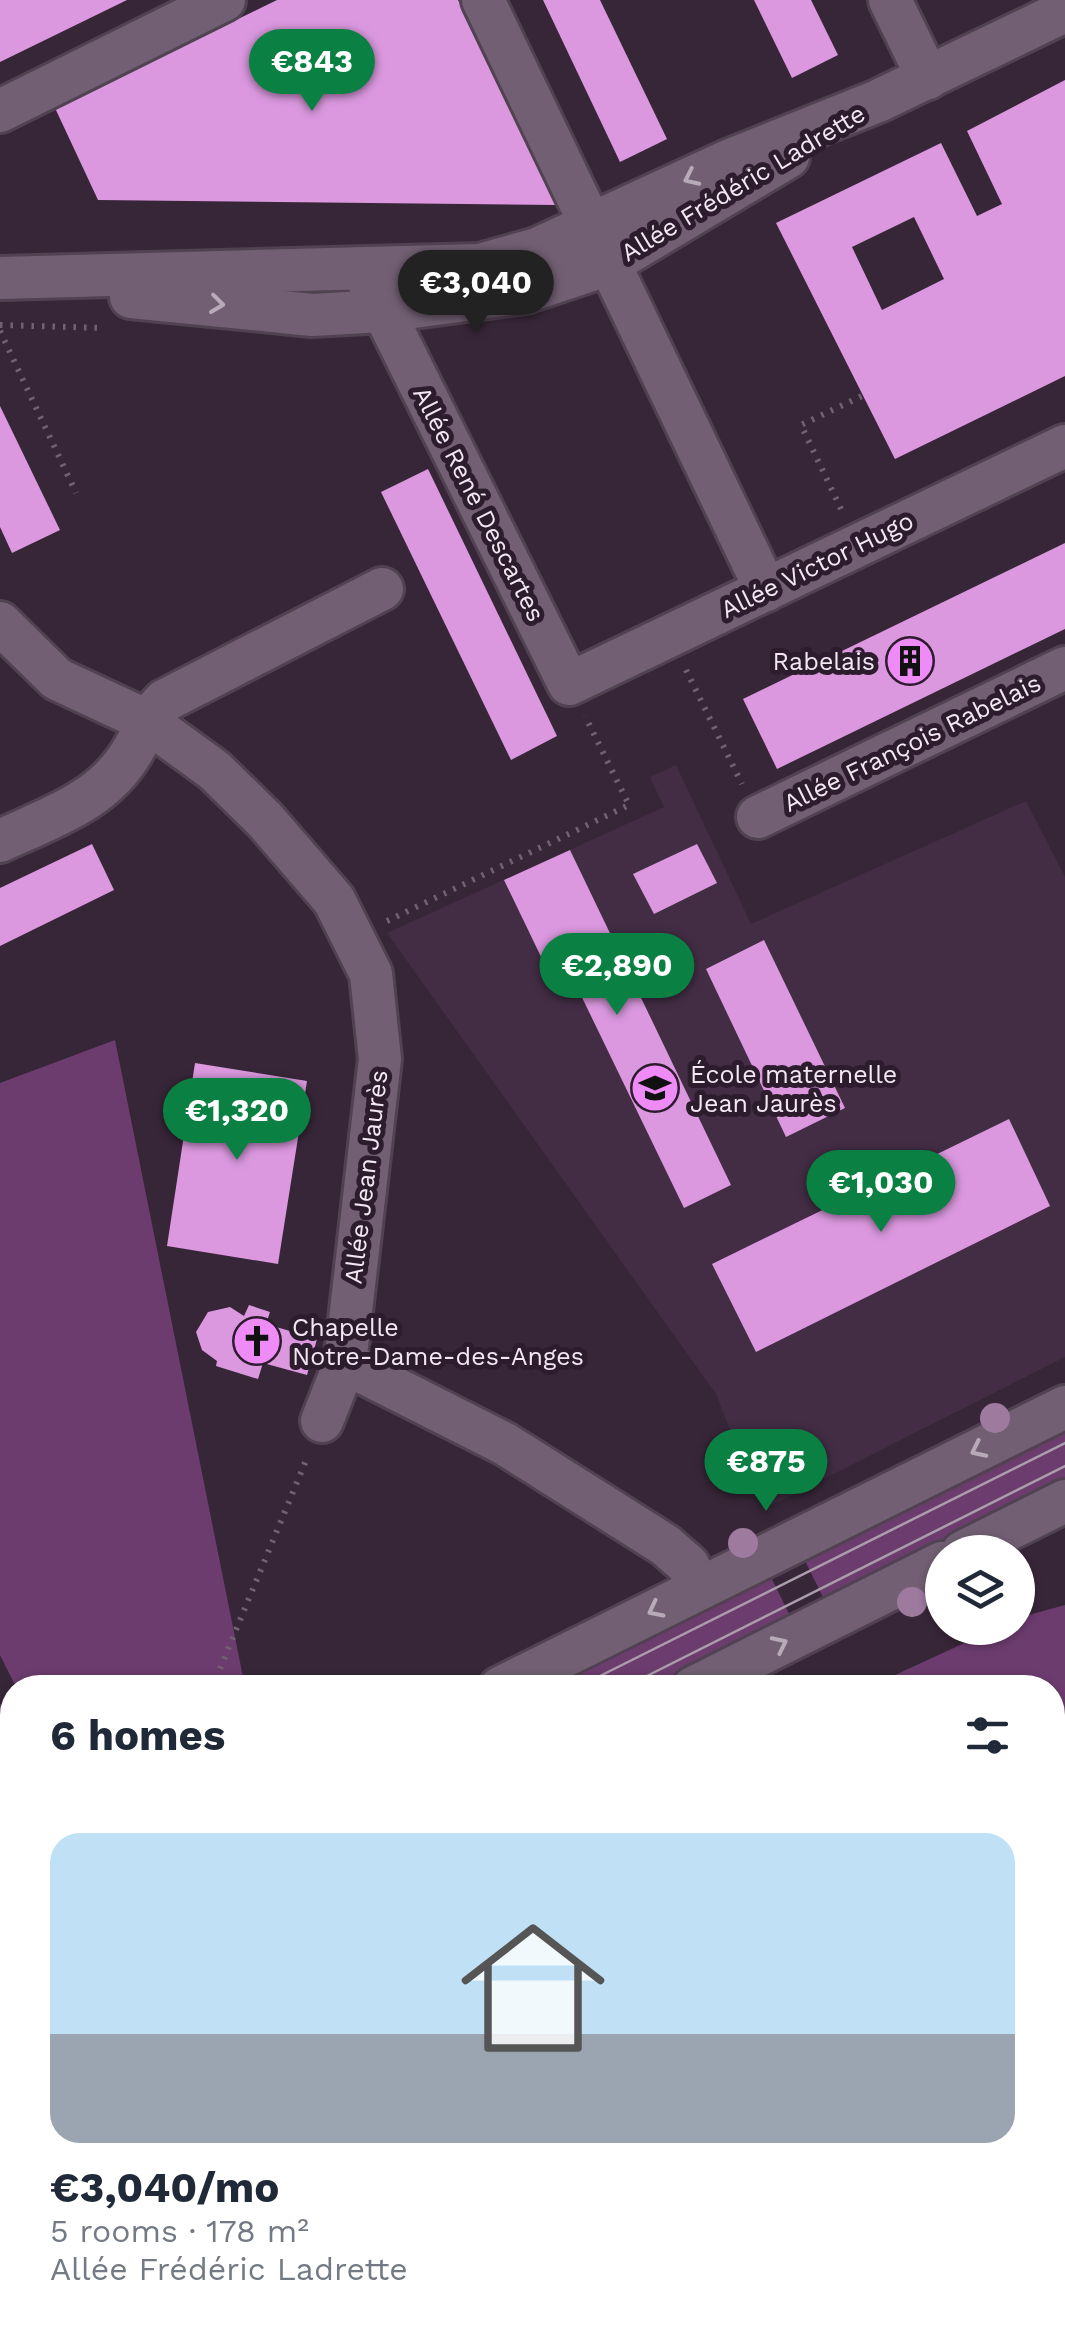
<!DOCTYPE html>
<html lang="en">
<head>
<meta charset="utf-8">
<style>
  body { margin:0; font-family:"Work Sans",sans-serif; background:#f2f2f3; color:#1f2937; height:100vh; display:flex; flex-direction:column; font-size:38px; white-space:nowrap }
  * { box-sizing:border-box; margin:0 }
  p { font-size:32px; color:#747a83 }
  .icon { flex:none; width:55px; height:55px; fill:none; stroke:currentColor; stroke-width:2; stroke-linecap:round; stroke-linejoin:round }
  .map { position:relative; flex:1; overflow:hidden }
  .panel { position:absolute; left:0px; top:1675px; width:1065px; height:672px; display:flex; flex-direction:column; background:#fff; border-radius:40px 40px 0 0; box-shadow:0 2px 8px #0004 }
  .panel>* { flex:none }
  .tools { position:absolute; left:925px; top:1535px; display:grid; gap:20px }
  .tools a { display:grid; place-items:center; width:110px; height:110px; border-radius:50%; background:#fff; box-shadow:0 2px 8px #0004; font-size:50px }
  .price { position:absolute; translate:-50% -85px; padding:0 22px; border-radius:35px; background:#0b8043; color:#fff; font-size:32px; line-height:65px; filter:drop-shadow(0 2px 5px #0008) }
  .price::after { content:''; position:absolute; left:50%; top:60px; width:30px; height:22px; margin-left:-15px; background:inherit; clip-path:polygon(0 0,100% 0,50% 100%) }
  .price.active { background:#222; color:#fff }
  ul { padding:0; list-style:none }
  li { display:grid; align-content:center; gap:20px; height:530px; padding:0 50px }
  li span { display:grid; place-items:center; height:310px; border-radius:30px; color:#555 }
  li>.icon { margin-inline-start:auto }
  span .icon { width:180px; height:180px; fill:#fffc; stroke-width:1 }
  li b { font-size:42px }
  h2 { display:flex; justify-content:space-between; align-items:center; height:120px; padding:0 50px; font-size:42px }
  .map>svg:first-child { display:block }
  .built { fill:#432d45 }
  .green { fill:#6c3c6f }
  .building { fill:#db98df; fill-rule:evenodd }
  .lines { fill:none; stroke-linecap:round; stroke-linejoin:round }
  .minor-casing { stroke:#514252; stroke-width:48 }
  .major-casing { stroke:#514252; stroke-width:58 }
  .path { stroke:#716272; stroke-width:6; stroke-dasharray:2.5 8; stroke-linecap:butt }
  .minor { stroke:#725f73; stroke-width:42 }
  .major { stroke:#9a609e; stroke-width:52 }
  .tram { stroke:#ab9eac; stroke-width:2.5 }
  .tree { fill:#9e7a9f }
  .oneway { stroke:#b8aab9 }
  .labels { text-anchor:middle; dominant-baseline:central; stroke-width:10; stroke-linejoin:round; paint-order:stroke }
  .street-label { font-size:25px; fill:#f2e7f3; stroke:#2c1c2d }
  .poi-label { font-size:25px; fill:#f2e7f3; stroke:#2c1c2d; text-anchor:start }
</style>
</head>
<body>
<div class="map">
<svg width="1065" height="2346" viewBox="0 0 1065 2346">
  <rect width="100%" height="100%" fill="#372638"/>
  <g class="built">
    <polygon points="676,765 751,924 1026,801 1065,877 1065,1357 772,1505 739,1453 716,1394 387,933 664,807 650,777"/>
    <polygon points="1053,2240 1065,2261 1065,2346 462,2346 458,2335 1052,2335"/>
  </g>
  <g class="green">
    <polygon points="115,1040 245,1687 16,1687 0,1655 0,1083"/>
    <polygon points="1065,1422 1065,1489 828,1607 801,1553"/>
    <polygon points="768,1571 794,1624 666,1687 536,1688"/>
    <polygon points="1065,1605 1065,2238 1052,2218 1052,1688 869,1687 997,1628 1018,1628 1018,1618"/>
  </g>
  <g class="building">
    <polygon points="0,0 127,0 0,62"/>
    <polygon points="277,0 458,0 557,205 98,200 55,108"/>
    <polygon points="543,0 600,0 667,139 620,162"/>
    <polygon points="754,0 811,0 838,55 792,78"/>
    <path d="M 1065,80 L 1065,376 L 895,459 L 776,223 L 941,143 L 977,216 L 1002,204 L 967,131 ZM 914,217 L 944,279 L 882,310 L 852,247 Z"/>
    <polygon points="0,406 60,530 12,553 0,527"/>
    <polygon points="428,469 557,736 511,760 381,492"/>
    <polygon points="1065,543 1065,629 777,769 743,699"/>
    <polygon points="92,844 114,890 0,946 0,888"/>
    <polygon points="697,844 717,883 654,914 633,874"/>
    <polygon points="570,850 731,1185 684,1208 575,983 558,992 504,880"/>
    <polygon points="764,940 845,1108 786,1137 706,969"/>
    <polygon points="195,1063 307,1081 278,1264 167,1246"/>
    <polygon points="1009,1119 1050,1206 756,1352 712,1264"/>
    <polygon points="249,1305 270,1312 266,1324 317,1339 307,1375 263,1363 258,1379 216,1366 217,1361 202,1350 196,1332 208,1312 230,1307 244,1316"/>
    <polygon points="18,2335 39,2335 41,2338 32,2346 0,2346"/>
    <polygon points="87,2335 109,2335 111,2346 72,2346"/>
    <polygon points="458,2335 598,2335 603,2346 462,2346"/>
  </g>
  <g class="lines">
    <g class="minor-casing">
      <g id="minor">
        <polyline points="483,0 766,590"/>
        <polyline points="890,0 928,78"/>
        <polyline points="0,111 224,0"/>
        <polyline points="363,270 569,684 1065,446"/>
        <polyline points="0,278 480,265 537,249 728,161 878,101 1065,11"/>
        <polyline points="131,297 312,315 383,311 525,292 609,264 788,157"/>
        <polyline points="0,623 57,679 145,720 214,770 265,820 334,900 371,974 380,1059 345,1363 322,1421"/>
        <polyline points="758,817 1065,668"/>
        <path d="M 0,841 C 45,820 97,803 126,761 C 141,741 145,720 164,701 L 382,589"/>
        <polyline points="345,1363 505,1444 665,1545 688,1565 699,1587"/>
        <polyline points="963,1552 1065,1501"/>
        <polyline points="500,1688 1065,1407"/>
        <polyline points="693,1688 942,1563"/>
      </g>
    </g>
    <g class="major-casing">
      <g id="major">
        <polyline points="0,1733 12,1758"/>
        <polyline points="0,1894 12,1920"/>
        <polyline points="155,2335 157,2346"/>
        <polyline points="259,2335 261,2346"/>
      </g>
    </g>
    <g class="path">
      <polyline points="0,325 104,328"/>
      <polyline points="0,331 76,493"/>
      <polyline points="841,509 801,425 864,395"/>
      <polyline points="686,670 742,784"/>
      <polyline points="387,921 629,805 585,716"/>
      <polyline points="212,1688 307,1458"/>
      <polyline points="0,2027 12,2021"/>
    </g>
    <use href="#minor" class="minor"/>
    <use href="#major" class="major"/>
    <g class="tram">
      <polyline points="576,1688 1065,1443"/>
      <polyline points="623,1688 1065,1466"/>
      <polyline points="200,2335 202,2346"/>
      <polyline points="220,2335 222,2346"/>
    </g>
  </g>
  <g class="tree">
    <circle cx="995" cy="1418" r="15"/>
    <circle cx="743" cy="1543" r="15"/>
    <circle cx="912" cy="1602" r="15"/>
  </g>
  <defs><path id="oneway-chevron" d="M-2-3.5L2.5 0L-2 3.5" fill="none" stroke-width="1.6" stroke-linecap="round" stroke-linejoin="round" transform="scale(2.5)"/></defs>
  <g class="oneway">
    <use href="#oneway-chevron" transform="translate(691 178) rotate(155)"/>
    <use href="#oneway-chevron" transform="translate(217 304) rotate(7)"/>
    <use href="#oneway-chevron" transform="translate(978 1450) rotate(154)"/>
    <use href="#oneway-chevron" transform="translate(655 1610) rotate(153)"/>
    <use href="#oneway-chevron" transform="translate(780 1644) rotate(-26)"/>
  </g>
  <defs>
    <g id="building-disc" transform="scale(2.5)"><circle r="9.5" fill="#ef8bf6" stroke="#2c1c2d"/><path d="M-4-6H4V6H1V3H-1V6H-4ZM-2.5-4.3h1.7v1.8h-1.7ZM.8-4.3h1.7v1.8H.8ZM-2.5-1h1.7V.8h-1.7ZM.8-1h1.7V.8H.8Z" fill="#111"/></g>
    <g id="school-disc" transform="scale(2.5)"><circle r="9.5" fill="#ef8bf6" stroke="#2c1c2d"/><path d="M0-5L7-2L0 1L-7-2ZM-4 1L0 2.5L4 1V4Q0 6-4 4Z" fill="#111"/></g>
    <g id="church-disc" transform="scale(2.5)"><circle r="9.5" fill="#ef8bf6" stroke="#2c1c2d"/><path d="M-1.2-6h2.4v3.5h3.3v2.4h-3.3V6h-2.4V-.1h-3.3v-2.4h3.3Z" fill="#111"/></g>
  </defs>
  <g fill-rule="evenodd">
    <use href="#building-disc" x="910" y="661"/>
    <use href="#school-disc" x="655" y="1088"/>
    <use href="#church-disc" x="257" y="1341"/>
  </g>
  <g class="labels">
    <g class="street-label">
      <text transform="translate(743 183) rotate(-31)">Allée Frédéric Ladrette</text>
      <text transform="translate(479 504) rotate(63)">Allée René Descartes</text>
      <text transform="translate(817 565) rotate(-26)">Allée Victor Hugo</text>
      <text transform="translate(912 743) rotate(-26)">Allée François Rabelais</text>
      <text transform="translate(366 1177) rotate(-83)">Allée Jean Jaurès</text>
    </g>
    <g class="poi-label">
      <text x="875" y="661" text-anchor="end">Rabelais</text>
      <text x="690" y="1074">École maternelle<tspan x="690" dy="29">Jean Jaurès</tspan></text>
      <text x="292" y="1327">Chapelle<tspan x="292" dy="29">Notre-Dame-des-Anges</tspan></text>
    </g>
  </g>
</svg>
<div class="tools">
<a><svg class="icon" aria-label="layers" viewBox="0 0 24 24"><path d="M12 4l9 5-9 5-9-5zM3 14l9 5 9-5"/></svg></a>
</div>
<b class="price" style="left:312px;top:114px">€843</b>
<b class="price active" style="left:476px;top:335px">€3,040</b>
<b class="price" style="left:617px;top:1018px">€2,890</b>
<b class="price" style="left:237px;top:1163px">€1,320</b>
<b class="price" style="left:881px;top:1235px">€1,030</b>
<b class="price" style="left:766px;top:1514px">€875</b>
<section class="panel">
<h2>6 homes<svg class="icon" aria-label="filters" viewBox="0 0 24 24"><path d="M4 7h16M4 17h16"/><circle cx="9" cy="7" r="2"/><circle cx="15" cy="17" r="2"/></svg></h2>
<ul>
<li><span style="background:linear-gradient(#bfe0f5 65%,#9aa5b1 0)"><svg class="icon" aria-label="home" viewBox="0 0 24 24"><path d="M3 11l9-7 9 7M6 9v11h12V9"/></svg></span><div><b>€3,040/mo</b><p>5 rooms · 178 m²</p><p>Allée Frédéric Ladrette</p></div></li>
</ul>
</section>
</div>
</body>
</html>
